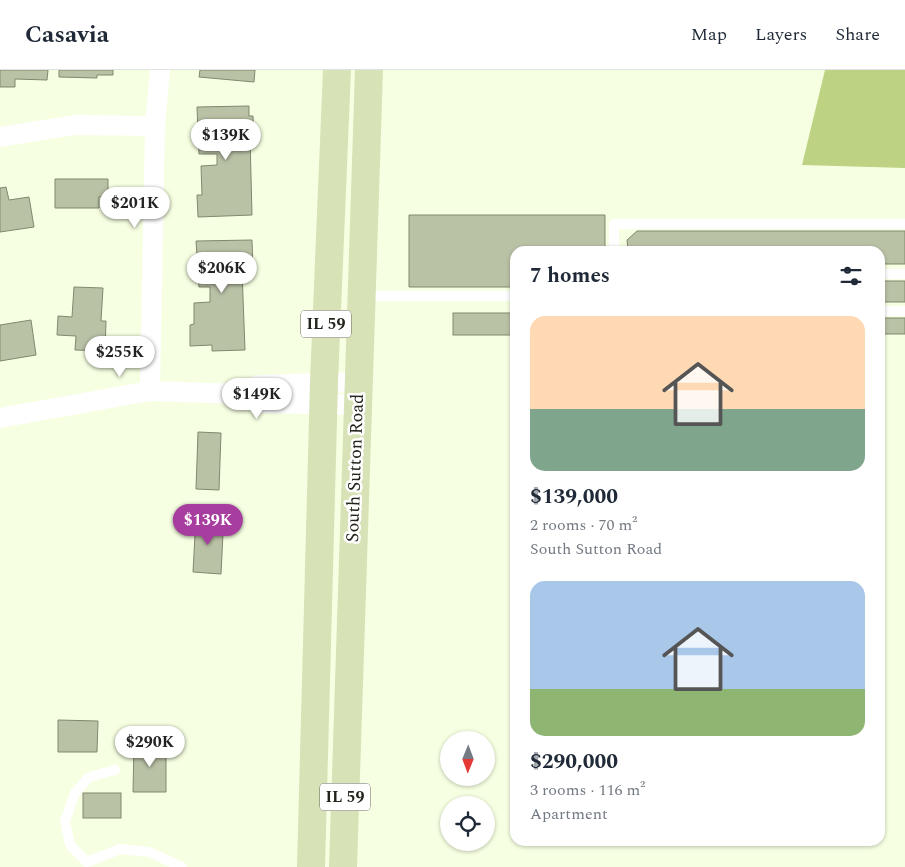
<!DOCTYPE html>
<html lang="en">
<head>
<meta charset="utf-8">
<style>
  body { margin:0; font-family:Spectral,serif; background:#f6f6f7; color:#1f2937; height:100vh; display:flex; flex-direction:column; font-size:19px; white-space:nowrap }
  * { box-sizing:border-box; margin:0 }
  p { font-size:16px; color:#747a83 }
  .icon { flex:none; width:28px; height:28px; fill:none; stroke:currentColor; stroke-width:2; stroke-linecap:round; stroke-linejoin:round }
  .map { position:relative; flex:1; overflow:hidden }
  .drawer { position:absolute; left:510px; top:176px; width:375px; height:600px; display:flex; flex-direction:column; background:#fff; border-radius:15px; box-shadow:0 1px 4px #0004 }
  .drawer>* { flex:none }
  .needle { width:32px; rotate:181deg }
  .controls { position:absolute; left:440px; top:661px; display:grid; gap:10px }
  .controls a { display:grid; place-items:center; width:55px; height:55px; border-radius:50%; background:#fff; box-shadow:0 1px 4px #0004; font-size:25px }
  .price { position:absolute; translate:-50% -42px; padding:0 11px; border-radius:18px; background:#fff; color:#222; font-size:16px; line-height:32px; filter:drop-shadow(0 1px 2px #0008) }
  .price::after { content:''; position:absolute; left:50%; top:30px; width:15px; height:11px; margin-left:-8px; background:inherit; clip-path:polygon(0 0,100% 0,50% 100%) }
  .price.on { background:#a73d9f; color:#fff }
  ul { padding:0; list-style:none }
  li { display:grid; align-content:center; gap:10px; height:265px; padding:0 20px }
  li span { display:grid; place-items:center; height:155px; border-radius:15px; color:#555 }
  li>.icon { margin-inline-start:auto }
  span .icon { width:90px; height:90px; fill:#fffc; stroke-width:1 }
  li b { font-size:21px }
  h2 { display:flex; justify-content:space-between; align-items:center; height:60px; padding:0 20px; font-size:21px }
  header { display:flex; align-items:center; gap:30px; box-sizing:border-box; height:70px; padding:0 25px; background:#fff; border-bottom:1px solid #e0e1e3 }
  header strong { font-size:24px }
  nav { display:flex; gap:28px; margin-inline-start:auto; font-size:18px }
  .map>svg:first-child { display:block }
  .green { fill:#bdd283 }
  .building { fill:#bac2a6; stroke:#81886d }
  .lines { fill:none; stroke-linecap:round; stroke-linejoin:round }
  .service { stroke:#fff; stroke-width:10 }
  .minor { stroke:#fff; stroke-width:20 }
  .primary { stroke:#d7e2b7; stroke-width:28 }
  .labels { text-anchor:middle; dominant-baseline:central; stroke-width:5; stroke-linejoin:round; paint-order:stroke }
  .shield { fill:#fff; stroke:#64665f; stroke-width:1 }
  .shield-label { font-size:16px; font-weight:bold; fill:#22251b }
  .street-label { font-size:18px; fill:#22251b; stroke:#fff }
</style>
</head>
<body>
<header>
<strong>Casavia</strong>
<nav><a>Map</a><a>Layers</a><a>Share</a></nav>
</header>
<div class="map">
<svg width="905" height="797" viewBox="0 0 905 797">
  <rect width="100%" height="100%" fill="#f6ffe1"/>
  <polygon class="green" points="825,0 905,0 905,98 802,95"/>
  <g class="building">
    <polygon points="0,0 48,0 47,10 15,9 15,17 0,17"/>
    <polygon points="59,0 113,0 113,5 97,5 97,8 59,7"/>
    <polygon points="200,0 255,0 254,12 199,7"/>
    <polygon points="249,36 249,46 253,46 254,68 250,68 252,145 198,147 197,125 202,125 201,96 217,95 217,84 199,84 197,37"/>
    <polygon points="55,109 108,109 108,127 99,127 99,138 55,138"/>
    <polygon points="6,117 9,130 29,127 34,157 0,162 0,118"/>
    <polygon points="409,145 605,145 605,181 515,181 515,217 409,217"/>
    <polygon points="637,161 905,161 905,194 880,194 880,181 628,181 627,170"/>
    <polygon points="252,170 253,201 242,201 245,280 212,281 212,275 190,276 190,255 194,254 194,233 210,232 210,217 199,217 196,171"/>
    <rect x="880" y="211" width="25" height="21"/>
    <polygon points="74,217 103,218 101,251 106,251 105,281 75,280 76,266 57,265 58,246 72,247"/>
    <rect x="453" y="243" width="62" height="22"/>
    <rect x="880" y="248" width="25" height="16"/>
    <polygon points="31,250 36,285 0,291 0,255"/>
    <polygon points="198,362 221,363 219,420 196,419"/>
    <polygon points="196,446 220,447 219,463 223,463 221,504 193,502"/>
    <polygon points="58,650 98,651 97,682 58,682"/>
    <polygon points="134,673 166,673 166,722 133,722"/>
    <rect x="83" y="723" width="38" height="25"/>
  </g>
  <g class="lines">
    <g class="service">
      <polyline points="614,181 614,154 905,154"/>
      <polyline points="880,204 905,204"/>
      <polyline points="362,226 515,226"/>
      <polyline points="880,241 905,241"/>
      <polyline points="115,700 89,707 75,723 65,751 70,775 87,792 120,779 149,782 182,797"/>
    </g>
    <g class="minor">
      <polyline points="0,67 75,55 155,56"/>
      <polyline points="150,321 155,56 160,0"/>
      <polyline points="244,324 258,315 358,312"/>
      <polyline points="0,348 150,321 244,324 262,333 357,335"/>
    </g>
    <g class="primary">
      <polyline points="311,797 324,312 337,0"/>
      <polyline points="343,797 369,0"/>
    </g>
  </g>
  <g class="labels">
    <g class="shield">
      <rect x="301" y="240.5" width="50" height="27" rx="4"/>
      <rect x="320" y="713.5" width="50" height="27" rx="4"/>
    </g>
    <g class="shield-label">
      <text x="326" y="254">IL 59</text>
      <text x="345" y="727">IL 59</text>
    </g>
    <g class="street-label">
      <text transform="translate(355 398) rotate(-88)">South Sutton Road</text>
    </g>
  </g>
</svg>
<div class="controls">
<a><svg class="needle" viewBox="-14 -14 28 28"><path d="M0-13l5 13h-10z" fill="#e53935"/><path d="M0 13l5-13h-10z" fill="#747a83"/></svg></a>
<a><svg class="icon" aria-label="locate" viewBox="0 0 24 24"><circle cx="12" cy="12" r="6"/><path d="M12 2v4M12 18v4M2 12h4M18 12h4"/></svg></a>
</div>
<b class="price" style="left:226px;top:91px">$139K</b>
<b class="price" style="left:135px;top:159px">$201K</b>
<b class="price" style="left:222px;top:224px">$206K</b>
<b class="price" style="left:120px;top:308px">$255K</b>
<b class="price" style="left:257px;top:350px">$149K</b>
<b class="price on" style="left:208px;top:476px">$139K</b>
<b class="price" style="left:150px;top:698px">$290K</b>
<section class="drawer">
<h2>7 homes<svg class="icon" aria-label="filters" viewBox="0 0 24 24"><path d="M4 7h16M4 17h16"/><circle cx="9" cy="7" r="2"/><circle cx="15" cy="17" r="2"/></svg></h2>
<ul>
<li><span style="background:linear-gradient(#ffd9b3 60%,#7fa58c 0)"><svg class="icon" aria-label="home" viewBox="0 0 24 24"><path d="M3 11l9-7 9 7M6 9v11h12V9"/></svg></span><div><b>$139,000</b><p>2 rooms · 70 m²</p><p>South Sutton Road</p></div></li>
<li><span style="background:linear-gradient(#a9c7e8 70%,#8fb573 0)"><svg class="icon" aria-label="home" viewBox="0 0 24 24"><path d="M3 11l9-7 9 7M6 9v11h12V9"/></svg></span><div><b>$290,000</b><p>3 rooms · 116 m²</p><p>Apartment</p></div></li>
</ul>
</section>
</div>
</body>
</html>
